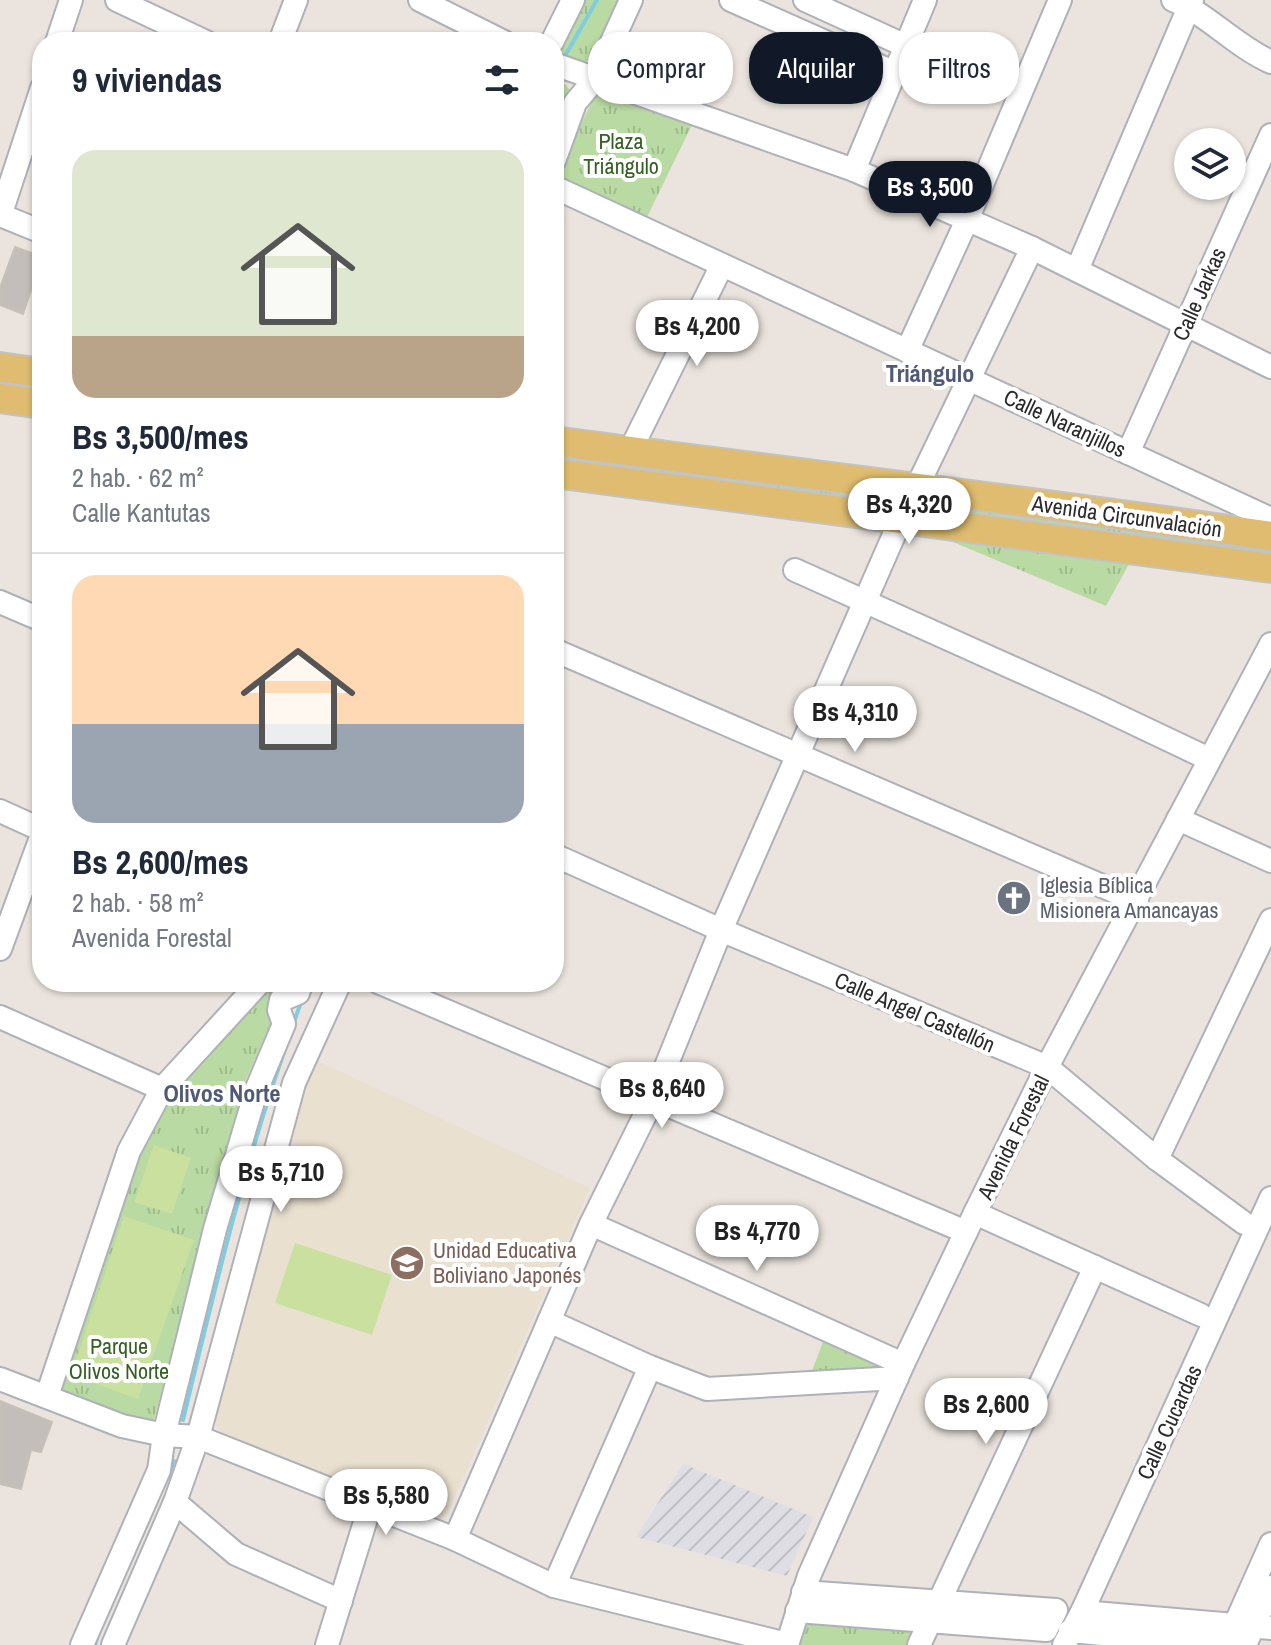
<!DOCTYPE html>
<html lang="es">
<head>
<meta charset="utf-8">
<style>
  body { margin:0; font-family:"Archivo Narrow",sans-serif; background:#f2f2f3; color:#1f2937; height:100vh; display:flex; flex-direction:column; font-size:30px; white-space:nowrap }
  * { box-sizing:border-box; margin:0 }
  p { font-size:26px; color:#747a83 }
  .icon { flex:none; width:44px; height:44px; fill:none; stroke:currentColor; stroke-width:2; stroke-linecap:round; stroke-linejoin:round }
  .map { position:relative; flex:1; overflow:hidden }
  .drawer { position:absolute; left:32px; top:32px; width:532px; height:960px; display:flex; flex-direction:column; background:#fff; border-radius:32px; box-shadow:0 2px 6px #0004 }
  .drawer>* { flex:none }
  .top-card { position:absolute; left:588px; top:32px; width:562px; height:72px; display:flex; gap:16px }
  .fabs { position:absolute; left:1174px; top:128px; display:grid; gap:16px }
  .fabs a { display:grid; place-items:center; width:72px; height:72px; border-radius:50%; background:#fff; box-shadow:0 2px 6px #0004; font-size:40px }
  .price { position:absolute; translate:-50% -68px; padding:0 18px; border-radius:28px; background:#fff; color:#222; font-size:26px; line-height:52px; filter:drop-shadow(0 2px 4px #0008) }
  .price::after { content:''; position:absolute; left:50%; top:48px; width:24px; height:18px; margin-left:-12px; background:inherit; clip-path:polygon(0 0,100% 0,50% 100%) }
  .price.current { background:#111827; color:#fff }
  ul { padding:0; list-style:none }
  li { display:grid; align-content:center; gap:16px; height:424px; padding:0 40px }
  li+li { border-top:2px solid #e0e1e3 }
  li span { display:grid; place-items:center; height:248px; border-radius:24px; color:#555 }
  li>.icon { margin-inline-start:auto }
  span .icon { width:144px; height:144px; fill:#fffc; stroke-width:1 }
  li b { font-size:34px }
  h2 { display:flex; justify-content:space-between; align-items:center; height:96px; padding:0 40px; font-size:34px }
  .tag { padding:0 28px; border-radius:32px; background:#fff; box-shadow:0 2px 6px #0004; font-size:28px; line-height:72px }
  .tag.current { background:#111827; color:#fff }
  .map>svg:first-child { display:block }
  .industrial { fill:url(#industrial-furrows) }
  .education { fill:#eae0d0 }
  .grass { fill:url(#grass-tufts) }
  .pitch { fill:#cae09f }
  .lines { fill:none; stroke-linecap:round; stroke-linejoin:round }
  .stream { stroke:#7ecde0; stroke-width:4 }
  .building { fill:#c3beba; stroke:#c6c0b8; stroke-width:2 }
  .minor-casing { stroke:#afb1b9; stroke-width:26 }
  .major-casing { stroke:#c3c3c3; stroke-width:32 }
  .minor { stroke:#fff; stroke-width:22 }
  .major { stroke:#dfbc6f; stroke-width:28 }
  .labels { text-anchor:middle; dominant-baseline:central; stroke-width:8; stroke-linejoin:round; paint-order:stroke }
  .park-label { font-size:22px; fill:#345f23; stroke:#fff }
  .street-label { font-size:22px; fill:#2a2a2a; stroke:#fff }
  .worship-label { font-size:22px; fill:#5b616d; stroke:#fff; text-anchor:start }
  .education-label { font-size:22px; fill:#785e54; stroke:#fff; text-anchor:start }
  .neighbourhood-label { font-size:24px; font-weight:bold; fill:#505a76; stroke:#fff }
</style>
</head>
<body>
<div class="map">
<svg width="1271" height="1645" viewBox="0 0 1271 1645">
  <defs>
    <pattern id="industrial-furrows" width="10" height="10" patternUnits="userSpaceOnUse" patternTransform="scale(2)"><rect width="10" height="10" fill="#dfdee4"/><path d="M-1 1l2-2M0 10L10 0M9 11l2-2" fill="none" stroke="#c0bfc4"/></pattern>
    <pattern id="grass-tufts" width="24" height="20" patternUnits="userSpaceOnUse" patternTransform="scale(2)"><rect width="24" height="20" fill="#b9daa2"/><path d="M3 7l-1-3M5 7V3M7 7l1-3M15 17l-1-3M17 17v-4M19 17l1-3" fill="none" stroke="#9fbb8c"/></pattern>
  </defs>
  <rect width="100%" height="100%" fill="#ebe4de"/>
  <polygon class="industrial" points="683,1464 813,1517 787,1576 636,1537"/>
  <polygon class="education" points="318,1061 590,1188 447,1515 435,1520 222,1433 214,1421 301,1094"/>
  <g class="grass">
    <polygon points="581,0 618,0 589,60 577,67 560,56 558,49"/>
    <polygon points="554,79 566,85 572,94 554,128"/>
    <polygon points="597,92 692,125 646,219 554,177"/>
    <polygon points="554,449 1271,544 1271,560 554,465"/>
    <polygon points="941,537 1129,564 1106,606"/>
    <polygon points="273,982 289,982 246,1079 153,1423 56,1390 140,1148 162,1108"/>
    <polygon points="824,1339 886,1368 812,1371"/>
    <polygon points="813,1618 904,1625 911,1631 909,1645 797,1645 802,1627"/>
  </g>
  <g class="pitch">
    <polygon points="154,1145 191,1158 172,1214 134,1202"/>
    <polygon points="124,1216 194,1240 138,1399 71,1375"/>
    <polygon points="295,1243 392,1275 372,1335 275,1303"/>
  </g>
  <g class="lines">
    <g class="stream">
      <polyline points="565,56 597,0"/>
      <polyline points="293,1025 302,999"/>
      <path d="M 183,1420 C 213,1296 242,1173 284,1052"/>
      <polyline points="169,1473 174,1461"/>
      <polyline points="95,1645 98,1635"/>
    </g>
  </g>
  <g class="building">
    <polygon points="15,247 42,257 23,314 0,305 0,288"/>
    <polygon points="0,1401 52,1422 41,1452 31,1450 21,1489 0,1484"/>
  </g>
  <g class="lines">
    <g class="minor-casing">
      <g id="minor">
        <polyline points="117,0 206,42"/>
        <polyline points="420,0 504,42"/>
        <polyline points="731,0 895,73"/>
        <polyline points="805,0 906,46"/>
        <path d="M 1173,0 C 1209,15 1235,46 1271,62"/>
        <polyline points="57,42 71,0"/>
        <polyline points="280,42 296,0"/>
        <polyline points="552,42 573,0"/>
        <polyline points="554,64 854,170 1032,248 1271,367"/>
        <polyline points="554,161 575,103 595,79 631,0"/>
        <polyline points="854,170 925,0"/>
        <polyline points="554,187 1271,519"/>
        <polyline points="0,215 42,232"/>
        <polyline points="0,216 42,88"/>
        <polyline points="1077,270 1192,0"/>
        <polyline points="907,351 967,220 1060,0"/>
        <polyline points="630,451 722,265"/>
        <polyline points="1128,453 1271,135"/>
        <polyline points="916,489 1032,248"/>
        <polyline points="795,570 1091,703 1209,759"/>
        <polyline points="0,602 42,620"/>
        <polyline points="554,650 1137,901"/>
        <polyline points="0,811 42,830"/>
        <polyline points="1178,819 1271,861"/>
        <polyline points="554,855 721,930 1047,1067 1157,1159 1244,1223"/>
        <polyline points="0,949 42,835"/>
        <polyline points="378,982 966,1232"/>
        <polyline points="0,1017 162,1089"/>
        <polyline points="1157,1159 1271,920"/>
        <polyline points="975,1213 1201,1315"/>
        <polyline points="591,1224 903,1364"/>
        <polyline points="549,1321 650,1367 707,1389 897,1378"/>
        <polyline points="0,1379 122,1426 164,1435 198,1437 455,1539 554,1586 787,1644"/>
        <polyline points="47,1396 129,1151 162,1089 260,982"/>
        <polyline points="175,1502 236,1554 341,1601"/>
        <polyline points="455,1539 591,1224 652,1101 721,930 901,519"/>
        <polyline points="554,1586 650,1367"/>
        <polyline points="797,1611 1046,1630 1056,1610 803,1592"/>
        <polyline points="1082,1612 1271,1628"/>
        <polyline points="1070,1631 1222,1645"/>
        <polyline points="1229,1638 1271,1544"/>
        <polyline points="82,1645 159,1470 164,1435 215,1229 257,1088 284,1024 279,1010 281,1000 298,993 302,982"/>
        <polyline points="113,1645 175,1502 198,1437 294,1083 340,982"/>
        <polyline points="327,1645 370,1506"/>
        <polyline points="787,1645 809,1576 903,1364 975,1213 1047,1067 1271,644"/>
        <polyline points="919,1645 1095,1267"/>
        <polyline points="1064,1645 1082,1612 1271,1198"/>
        <polyline points="1245,1645 1271,1587"/>
      </g>
    </g>
    <g class="major-casing">
      <g id="major">
        <polyline points="0,367 42,373"/>
        <polyline points="0,398 42,404"/>
        <path d="M 554,441 C 793,473 1033,501 1271,536"/>
        <polyline points="554,473 1271,568"/>
      </g>
    </g>
    <use href="#minor" class="minor"/>
    <use href="#major" class="major"/>
  </g>
  <defs>
    <g id="church-disc" transform="scale(1.8)"><circle r="9.5" fill="#6b7280" stroke="#fff"/><path d="M-1.2-6h2.4v3.5h3.3v2.4h-3.3V6h-2.4V-.1h-3.3v-2.4h3.3Z" fill="#fff"/></g>
    <g id="school-disc" transform="scale(1.8)"><circle r="9.5" fill="#8d6e63" stroke="#fff"/><path d="M0-5L7-2L0 1L-7-2ZM-4 1L0 2.5L4 1V4Q0 6-4 4Z" fill="#fff"/></g>
  </defs>
  <g fill-rule="evenodd">
    <use href="#church-disc" x="1014" y="898"/>
    <use href="#school-disc" x="407" y="1263"/>
  </g>
  <g class="labels">
    <g class="park-label">
      <text x="621" y="141">Plaza<tspan x="621" dy="25">Triángulo</tspan></text>
      <text x="119" y="1346">Parque<tspan x="119" dy="25">Olivos Norte</tspan></text>
    </g>
    <g class="street-label">
      <text transform="translate(1199 294) rotate(-66)">Calle Jarkas</text>
      <text transform="translate(1065 423) rotate(25)">Calle Naranjillos</text>
      <text transform="translate(1127 516) rotate(8)">Avenida Circunvalación</text>
      <text transform="translate(915 1012) rotate(23)">Calle Angel Castellón</text>
      <text transform="translate(1013 1137) rotate(-64)">Avenida Forestal</text>
      <text transform="translate(1169 1422) rotate(-65)">Calle Cucardas</text>
    </g>
    <g class="worship-label">
      <text x="1040" y="885">Iglesia Bíblica<tspan x="1040" dy="25">Misionera Amancayas</tspan></text>
    </g>
    <g class="education-label">
      <text x="433" y="1250">Unidad Educativa<tspan x="433" dy="25">Boliviano Japonés</tspan></text>
    </g>
    <g class="neighbourhood-label">
      <text x="930" y="373">Triángulo</text>
      <text x="222" y="1093">Olivos Norte</text>
    </g>
  </g>
</svg>
<div class="fabs">
<a><svg class="icon" aria-label="layers" viewBox="0 0 24 24"><path d="M12 4l9 5-9 5-9-5zM3 14l9 5 9-5"/></svg></a>
</div>
<b class="price current" style="left:930px;top:229px">Bs 3,500</b>
<b class="price" style="left:697px;top:368px">Bs 4,200</b>
<b class="price" style="left:909px;top:546px">Bs 4,320</b>
<b class="price" style="left:855px;top:754px">Bs 4,310</b>
<b class="price" style="left:662px;top:1130px">Bs 8,640</b>
<b class="price" style="left:281px;top:1214px">Bs 5,710</b>
<b class="price" style="left:757px;top:1273px">Bs 4,770</b>
<b class="price" style="left:986px;top:1446px">Bs 2,600</b>
<b class="price" style="left:386px;top:1537px">Bs 5,580</b>
<div class="top-card">
<a class="tag">Comprar</a>
<a class="tag current">Alquilar</a>
<a class="tag">Filtros</a>
</div>
<section class="drawer">
<h2>9 viviendas<svg class="icon" aria-label="filters" viewBox="0 0 24 24"><path d="M4 7h16M4 17h16"/><circle cx="9" cy="7" r="2"/><circle cx="15" cy="17" r="2"/></svg></h2>
<ul>
<li><span style="background:linear-gradient(#dfe7d0 75%,#b9a48a 0)"><svg class="icon" aria-label="home" viewBox="0 0 24 24"><path d="M3 11l9-7 9 7M6 9v11h12V9"/></svg></span><div><b>Bs 3,500/mes</b><p>2 hab. · 62 m²</p><p>Calle Kantutas</p></div></li>
<li><span style="background:linear-gradient(#ffd9b3 60%,#9aa5b1 0)"><svg class="icon" aria-label="home" viewBox="0 0 24 24"><path d="M3 11l9-7 9 7M6 9v11h12V9"/></svg></span><div><b>Bs 2,600/mes</b><p>2 hab. · 58 m²</p><p>Avenida Forestal</p></div></li>
</ul>
</section>
</div>
</body>
</html>
